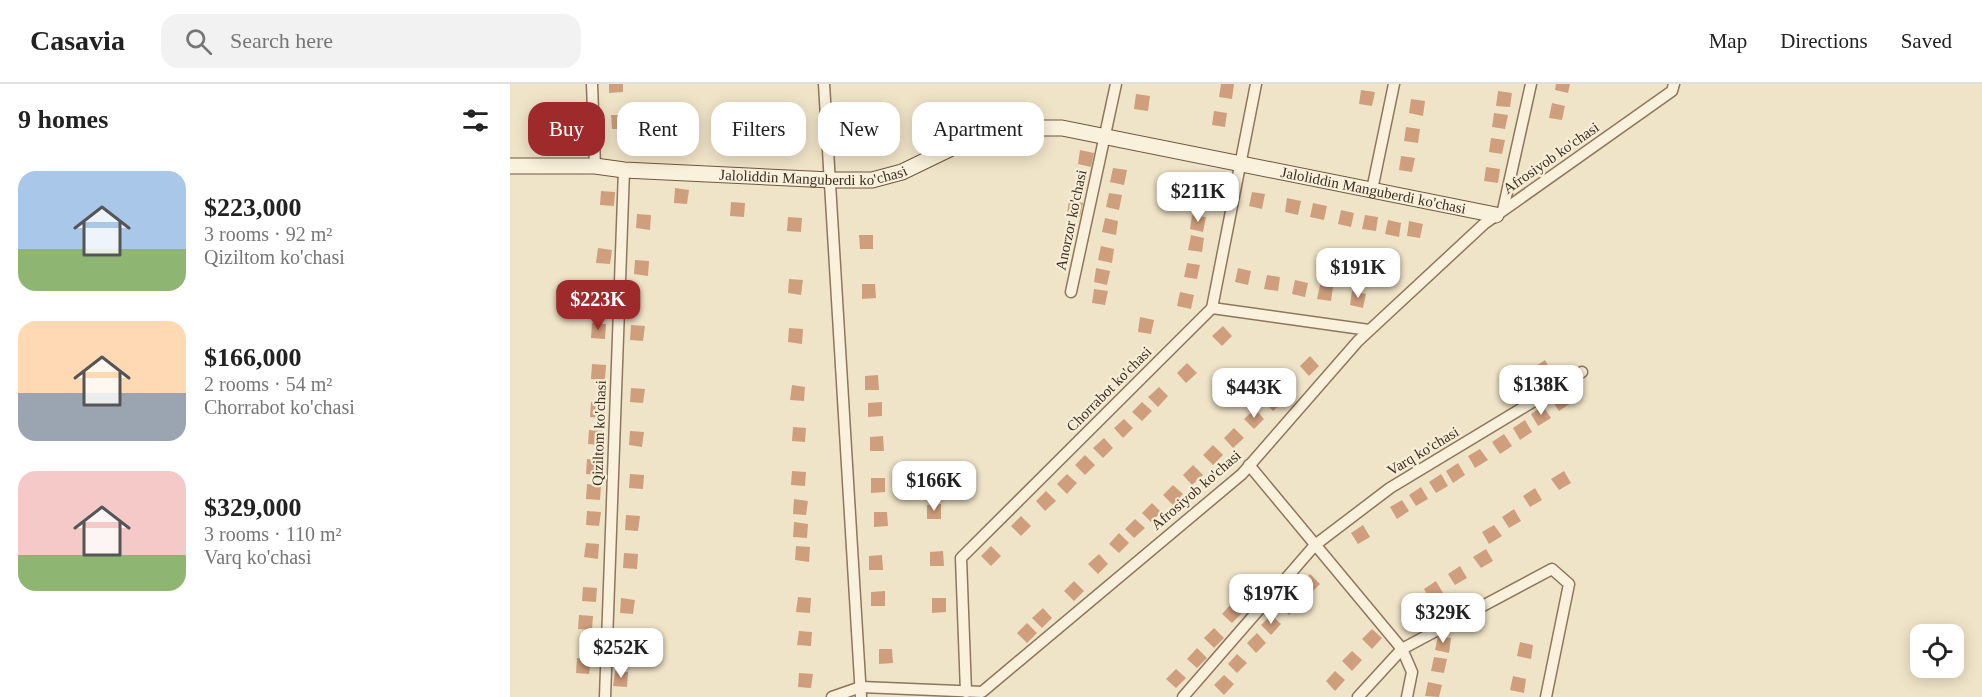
<!DOCTYPE html>
<html lang="en">
<head>
<meta charset="utf-8">
<style>
  body { margin:0; font-family:Georgia,serif; background:#f2f2f2; color:#222; height:100vh; display:flex; flex-direction:column; font-size:22px; white-space:nowrap }
  * { box-sizing:border-box; margin:0 }
  p { font-size:20px; color:#767676 }
  .icon { flex:none; width:33px; height:33px; fill:none; stroke:currentColor; stroke-width:2; stroke-linecap:round; stroke-linejoin:round }
  .map { position:relative; flex:1; overflow:hidden }
  .side { display:flex; flex-direction:column; background:#fff; width:510px }
  .side>* { flex:none }
  .banner { position:absolute; left:18px; top:18px; width:570px; height:54px; display:flex; gap:12px }
  .tools { position:absolute; left:1400px; top:540px; display:grid; gap:12px }
  .tools a { display:grid; place-items:center; width:54px; height:54px; border-radius:12px; background:#fff; box-shadow:0 3px 15px #0003; font-size:30px }
  .price { position:absolute; translate:-50% -51px; padding:0 14px; border-radius:12px; background:#fff; color:#222; font-size:20px; line-height:39px; filter:drop-shadow(0 2px 3px #0008) }
  .price::after { content:''; position:absolute; left:50%; top:36px; width:18px; height:14px; margin-left:-9px; background:inherit; clip-path:polygon(0 0,100% 0,50% 100%) }
  .price.on { background:#9e2a2b; color:#fff }
  ul { padding:0; list-style:none }
  li { display:flex; align-items:center; gap:18px; height:150px; padding:0 18px }
  li span { display:grid; place-items:center; flex:none; width:168px; height:120px; border-radius:18px; color:#555 }
  li>.icon { margin-inline-start:auto }
  span .icon { width:72px; height:72px; fill:#fffc; stroke-width:1 }
  li b { font-size:26px }
  h2 { display:flex; justify-content:space-between; align-items:center; height:72px; padding:0 18px; font-size:26px }
  .tag { padding:0 21px; border-radius:18px; background:#fff; box-shadow:0 3px 15px #0003; font-size:21px; line-height:54px }
  .tag.on { background:#9e2a2b; color:#fff }
  header { display:flex; align-items:center; gap:36px; box-sizing:border-box; height:84px; padding:0 30px; background:#fff; border-bottom:2px solid #e0e0e0 }
  header strong { font-size:28px }
  nav { display:flex; gap:33px; margin-inline-start:auto; font-size:21px }
  .search { width:420px; height:54px; background:#f2f2f2; display:flex; align-items:center; gap:15px; box-sizing:border-box; padding:0 21px; border-radius:18px; color:#767676; font-size:22px }
  main { display:flex; flex:1; min-height:0 }
  .map>svg:first-child { display:block }
  .building { fill:#cf9f7d }
  .lines { fill:none; stroke-linecap:round; stroke-linejoin:round }
  .street-casing { stroke:#8d765c; stroke-width:13 }
  .secondary-casing { stroke:#6f573f; stroke-width:17 }
  .street { stroke:#faf1dc; stroke-width:10 }
  .secondary { stroke:#faf1dc; stroke-width:15 }
  .labels { text-anchor:middle; dominant-baseline:central; stroke-width:4.5; stroke-linejoin:round; paint-order:stroke }
  .street-label { font-size:15px; fill:#3d2e20; stroke:#f7eed8 }
</style>
</head>
<body>
<header>
<strong>Casavia</strong>
<div class="search"><svg class="icon" aria-label="search" viewBox="0 0 24 24"><circle cx="10" cy="10" r="6"/><path d="M15 15l6 6"/></svg>Search here</div>
<nav><a>Map</a><a>Directions</a><a>Saved</a></nav>
</header>
<main>
<section class="side">
<h2>9 homes<svg class="icon" aria-label="filters" viewBox="0 0 24 24"><path d="M4 7h16M4 17h16"/><circle cx="9" cy="7" r="2"/><circle cx="15" cy="17" r="2"/></svg></h2>
<ul>
<li><span style="background:linear-gradient(#a9c7e8 65%,#8fb573 0)"><svg class="icon" aria-label="home" viewBox="0 0 24 24"><path d="M3 11l9-7 9 7M6 9v11h12V9"/></svg></span><div><b>$223,000</b><p>3 rooms · 92 m²</p><p>Qiziltom ko'chasi</p></div></li>
<li><span style="background:linear-gradient(#ffd9b3 60%,#9aa5b1 0)"><svg class="icon" aria-label="home" viewBox="0 0 24 24"><path d="M3 11l9-7 9 7M6 9v11h12V9"/></svg></span><div><b>$166,000</b><p>2 rooms · 54 m²</p><p>Chorrabot ko'chasi</p></div></li>
<li><span style="background:linear-gradient(#f6c9c9 70%,#8fb573 0)"><svg class="icon" aria-label="home" viewBox="0 0 24 24"><path d="M3 11l9-7 9 7M6 9v11h12V9"/></svg></span><div><b>$329,000</b><p>3 rooms · 110 m²</p><p>Varq ko'chasi</p></div></li>
</ul>
</section>
<div class="map">
<svg width="1472" height="613" viewBox="0 0 1472 613">
  <rect width="100%" height="100%" fill="#f0e4c8"/>
  <g class="building">
    <polygon points="99,0 113,0 113,8 99,9"/>
    <polygon points="711,0 724,0 722,15 709,13"/>
    <polygon points="1046,0 1060,0 1058,9 1045,6"/>
    <polygon points="851,6 865,8 862,22 849,20"/>
    <polygon points="988,7 1002,9 1000,23 986,22"/>
    <polygon points="626,10 640,12 638,27 624,25"/>
    <polygon points="901,15 915,17 913,32 899,29"/>
    <polygon points="1042,19 1055,22 1052,36 1039,34"/>
    <polygon points="282,27 282,41 269,42 268,28"/>
    <polygon points="704,27 717,29 715,43 702,41"/>
    <polygon points="984,29 998,31 995,45 982,43"/>
    <polygon points="101,31 115,31 116,45 102,45"/>
    <polygon points="896,43 910,45 908,59 894,57"/>
    <polygon points="60,46 73,46 74,60 60,60"/>
    <polygon points="981,54 995,56 992,70 979,68"/>
    <polygon points="570,66 584,69 581,83 568,80"/>
    <polygon points="891,72 905,74 902,88 889,86"/>
    <polygon points="976,83 990,85 988,99 974,97"/>
    <polygon points="603,84 617,86 614,101 600,98"/>
    <polygon points="691,97 705,100 702,114 689,111"/>
    <polygon points="165,104 179,106 177,120 164,119"/>
    <polygon points="91,107 105,108 104,122 90,121"/>
    <polygon points="742,108 755,110 752,125 739,122"/>
    <polygon points="599,109 612,111 609,126 596,123"/>
    <polygon points="777,114 791,117 788,131 775,128"/>
    <polygon points="559,116 573,119 570,133 557,130"/>
    <polygon points="221,118 235,119 234,133 220,132"/>
    <polygon points="803,119 817,122 814,136 800,133"/>
    <polygon points="831,126 844,129 841,143 828,140"/>
    <polygon points="127,130 141,131 140,146 126,144"/>
    <polygon points="682,131 696,133 693,148 680,145"/>
    <polygon points="855,131 868,133 866,147 852,145"/>
    <polygon points="278,133 292,134 291,148 277,147"/>
    <polygon points="595,134 608,137 606,151 592,148"/>
    <polygon points="878,136 891,139 889,153 875,150"/>
    <polygon points="899,137 913,140 910,154 897,152"/>
    <polygon points="349,151 363,151 363,165 350,165"/>
    <polygon points="681,151 694,154 692,168 678,166"/>
    <polygon points="591,162 604,165 602,179 588,176"/>
    <polygon points="88,164 102,166 100,180 86,179"/>
    <polygon points="125,176 139,177 138,192 124,190"/>
    <polygon points="677,179 690,181 687,195 674,193"/>
    <polygon points="586,184 600,187 597,201 584,198"/>
    <polygon points="728,184 741,187 738,201 725,198"/>
    <polygon points="757,191 770,193 768,207 754,205"/>
    <polygon points="279,195 293,196 291,211 278,209"/>
    <polygon points="785,196 798,199 795,213 782,210"/>
    <polygon points="352,200 365,200 366,214 352,215"/>
    <polygon points="83,201 97,202 96,216 82,215"/>
    <polygon points="810,201 823,203 821,217 807,215"/>
    <polygon points="584,205 598,207 595,221 582,219"/>
    <polygon points="842,207 856,210 853,224 840,221"/>
    <polygon points="670,208 684,211 681,225 667,222"/>
    <polygon points="630,233 644,236 641,250 628,248"/>
    <polygon points="82,239 96,240 95,255 81,254"/>
    <polygon points="121,241 135,242 133,257 120,256"/>
    <polygon points="713,242 722,252 712,262 702,252"/>
    <polygon points="279,244 293,245 292,260 278,258"/>
    <polygon points="800,272 809,282 799,292 790,282"/>
    <polygon points="1035,276 1042,288 1030,296 1023,284"/>
    <polygon points="677,279 687,289 676,299 667,289"/>
    <polygon points="82,280 96,281 95,296 81,295"/>
    <polygon points="368,291 369,306 355,306 355,292"/>
    <polygon points="282,301 295,303 294,317 280,316"/>
    <polygon points="649,303 658,312 648,323 638,313"/>
    <polygon points="121,304 135,305 133,319 120,318"/>
    <polygon points="764,307 774,317 763,327 754,317"/>
    <polygon points="1054,307 1061,319 1049,327 1041,315"/>
    <polygon points="81,318 95,320 94,334 80,333"/>
    <polygon points="372,318 372,332 358,333 358,319"/>
    <polygon points="632,318 642,327 632,337 622,328"/>
    <polygon points="1033,322 1041,334 1028,342 1021,330"/>
    <polygon points="745,325 754,335 744,345 734,335"/>
    <polygon points="614,335 623,344 613,354 604,344"/>
    <polygon points="1015,336 1022,348 1010,356 1003,344"/>
    <polygon points="283,343 296,344 295,358 282,357"/>
    <polygon points="724,344 734,354 723,364 714,354"/>
    <polygon points="79,346 93,347 92,361 78,360"/>
    <polygon points="120,347 134,348 132,363 119,361"/>
    <polygon points="994,350 1002,362 990,370 982,358"/>
    <polygon points="373,352 374,367 360,367 360,353"/>
    <polygon points="594,354 603,364 593,374 583,364"/>
    <polygon points="703,361 713,371 703,381 693,371"/>
    <polygon points="970,365 978,376 965,384 958,372"/>
    <polygon points="575,371 585,381 575,391 565,381"/>
    <polygon points="77,375 91,376 89,391 76,390"/>
    <polygon points="948,379 955,391 943,399 936,387"/>
    <polygon points="683,381 693,391 682,401 673,391"/>
    <polygon points="282,387 296,388 295,402 281,401"/>
    <polygon points="1054,387 1061,399 1049,406 1041,395"/>
    <polygon points="120,390 134,391 133,405 119,404"/>
    <polygon points="557,390 567,399 557,410 547,400"/>
    <polygon points="931,390 938,402 926,409 919,398"/>
    <polygon points="361,394 375,394 375,408 361,409"/>
    <polygon points="77,400 91,402 90,416 76,415"/>
    <polygon points="663,401 673,410 663,421 653,411"/>
    <polygon points="911,403 918,415 906,422 899,411"/>
    <polygon points="1025,404 1032,416 1020,423 1013,412"/>
    <polygon points="536,407 546,417 535,427 526,417"/>
    <polygon points="284,415 298,417 296,431 283,430"/>
    <polygon points="892,416 899,427 887,435 880,423"/>
    <polygon points="642,419 651,428 641,438 632,429"/>
    <polygon points="431,420 431,435 417,435 417,421"/>
    <polygon points="1004,425 1011,437 999,444 992,433"/>
    <polygon points="77,427 91,428 89,442 76,441"/>
    <polygon points="364,428 377,428 378,442 364,443"/>
    <polygon points="116,431 130,432 128,447 115,446"/>
    <polygon points="511,432 521,442 511,452 501,442"/>
    <polygon points="625,435 635,444 624,454 615,445"/>
    <polygon points="284,438 298,440 297,454 283,453"/>
    <polygon points="853,441 860,453 848,460 841,449"/>
    <polygon points="984,441 992,452 979,460 972,448"/>
    <polygon points="609,449 619,459 609,469 599,460"/>
    <polygon points="76,459 89,460 88,475 74,473"/>
    <polygon points="286,462 300,463 299,478 285,476"/>
    <polygon points="481,462 491,472 481,482 471,472"/>
    <polygon points="976,465 983,477 971,484 963,473"/>
    <polygon points="433,467 434,482 420,482 420,468"/>
    <polygon points="114,469 128,470 127,485 113,484"/>
    <polygon points="589,470 598,480 588,490 578,480"/>
    <polygon points="372,471 373,486 359,486 359,472"/>
    <polygon points="950,482 957,494 945,501 938,490"/>
    <polygon points="800,490 810,500 800,510 790,501"/>
    <polygon points="564,497 574,507 564,517 554,507"/>
    <polygon points="926,497 933,509 921,517 914,505"/>
    <polygon points="744,498 754,507 744,517 734,508"/>
    <polygon points="73,503 87,504 86,518 72,517"/>
    <polygon points="375,507 375,522 361,522 361,508"/>
    <polygon points="780,512 789,521 779,531 770,522"/>
    <polygon points="288,513 301,514 300,529 286,528"/>
    <polygon points="111,514 125,516 123,530 110,529"/>
    <polygon points="422,514 436,514 436,528 422,529"/>
    <polygon points="722,519 732,529 722,539 712,530"/>
    <polygon points="533,524 542,534 532,544 522,534"/>
    <polygon points="69,531 83,532 82,546 68,545"/>
    <polygon points="761,531 771,540 761,551 751,541"/>
    <polygon points="517,539 527,549 517,559 507,549"/>
    <polygon points="704,544 714,554 704,564 694,554"/>
    <polygon points="862,545 872,554 862,565 852,555"/>
    <polygon points="289,547 302,548 301,562 287,561"/>
    <polygon points="747,549 756,559 746,569 737,559"/>
    <polygon points="928,552 941,554 939,569 925,566"/>
    <polygon points="1010,558 1023,561 1021,575 1007,572"/>
    <polygon points="687,564 697,574 687,584 677,575"/>
    <polygon points="369,565 382,565 383,579 369,580"/>
    <polygon points="842,567 852,576 842,587 832,577"/>
    <polygon points="727,570 737,579 727,589 718,580"/>
    <polygon points="924,573 937,575 934,589 921,587"/>
    <polygon points="67,574 81,576 79,590 66,589"/>
    <polygon points="666,585 676,594 666,604 656,595"/>
    <polygon points="105,587 118,588 117,603 103,602"/>
    <polygon points="825,587 835,596 825,607 816,597"/>
    <polygon points="289,589 303,590 301,604 288,603"/>
    <polygon points="714,591 724,600 714,611 704,601"/>
    <polygon points="1003,592 1016,595 1014,609 1000,606"/>
    <polygon points="918,598 932,601 929,613 915,612"/>
  </g>
  <g class="lines">
    <g class="street-casing">
      <g id="street">
        <polyline points="82,0 85,82"/>
        <polyline points="314,0 351,613"/>
        <polyline points="862,106 884,0"/>
        <polyline points="993,126 1021,0"/>
        <polyline points="561,208 606,0"/>
        <polyline points="702,224 859,246"/>
        <polyline points="739,381 892,565 902,588 897,613"/>
        <polyline points="456,608 451,474 702,224 746,0"/>
        <polyline points="95,613 114,86"/>
        <polyline points="322,613 351,603 472,608 732,390 848,257 974,140 1162,7 1164,0"/>
        <polyline points="673,613 805,461 880,404 1072,288"/>
        <polyline points="848,613 892,565 1042,485 1059,500 1036,613"/>
      </g>
    </g>
    <g class="secondary-casing">
      <g id="secondary">
        <path id="s1" d="M 0,82 L 85,82 L 114,86 L 321,96 L 362,96 L 392,88 L 456,57 L 505,44 L 552,44 L 986,131"/>
      </g>
    </g>
    <use href="#street" class="street"/>
    <use href="#secondary" class="secondary"/>
  </g>
  <g class="labels">
    <g class="street-label">
      <text transform="translate(1041 74) rotate(-35)">Afrosiyob ko'chasi</text>
      <text stroke="none"><textPath href="#s1" startOffset="304">Jaloliddin Manguberdi ko'chasi</textPath></text>
      <text stroke="none"><textPath href="#s1" startOffset="880">Jaloliddin Manguberdi ko'chasi</textPath></text>
      <text transform="translate(561 136) rotate(-78)">Anorzor ko'chasi</text>
      <text transform="translate(599 305) rotate(-45)">Chorrabot ko'chasi</text>
      <text transform="translate(89 349) rotate(-88)">Qiziltom ko'chasi</text>
      <text transform="translate(913 367) rotate(-31)">Varq ko'chasi</text>
      <text transform="translate(686 406) rotate(-41)">Afrosiyob ko'chasi</text>
    </g>
  </g>
</svg>
<div class="tools">
<a><svg class="icon" aria-label="locate" viewBox="0 0 24 24"><circle cx="12" cy="12" r="6"/><path d="M12 2v4M12 18v4M2 12h4M18 12h4"/></svg></a>
</div>
<b class="price" style="left:688px;top:139px">$211K</b>
<b class="price" style="left:848px;top:215px">$191K</b>
<b class="price on" style="left:88px;top:247px">$223K</b>
<b class="price" style="left:1031px;top:332px">$138K</b>
<b class="price" style="left:744px;top:335px">$443K</b>
<b class="price" style="left:424px;top:428px">$166K</b>
<b class="price" style="left:761px;top:541px">$197K</b>
<b class="price" style="left:933px;top:560px">$329K</b>
<b class="price" style="left:111px;top:595px">$252K</b>
<div class="banner">
<a class="tag on">Buy</a>
<a class="tag">Rent</a>
<a class="tag">Filters</a>
<a class="tag">New</a>
<a class="tag">Apartment</a>
</div>
</div>
</main>
</body>
</html>
